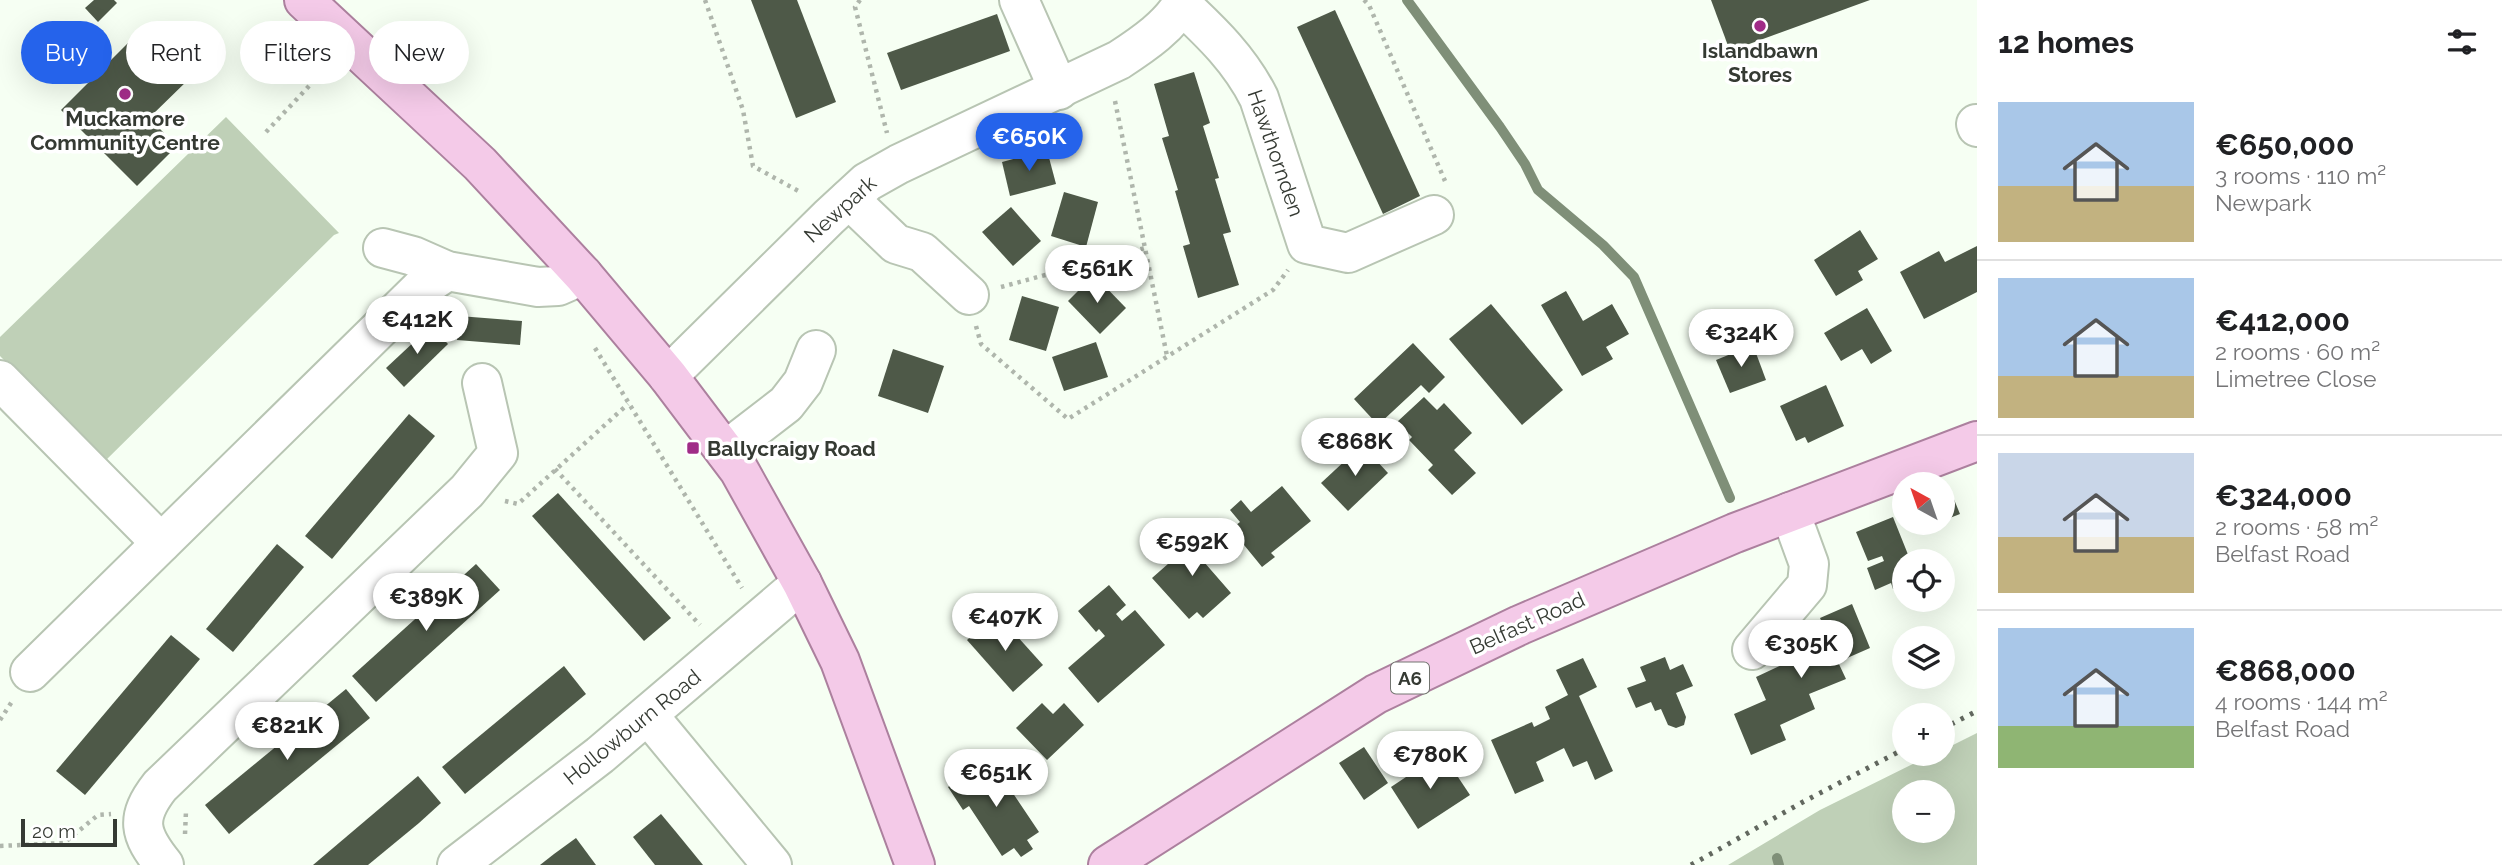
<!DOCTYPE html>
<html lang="en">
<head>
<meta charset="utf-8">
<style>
  body { margin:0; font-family:Raleway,sans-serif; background:#f6f6f6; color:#202124; height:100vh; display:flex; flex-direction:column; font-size:26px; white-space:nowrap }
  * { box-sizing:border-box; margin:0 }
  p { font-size:23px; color:#757577 }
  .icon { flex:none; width:38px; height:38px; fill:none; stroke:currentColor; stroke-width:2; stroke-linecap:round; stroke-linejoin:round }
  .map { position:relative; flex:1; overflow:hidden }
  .panel { display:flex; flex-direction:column; background:#fff; width:525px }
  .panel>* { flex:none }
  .hud { position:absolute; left:21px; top:21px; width:665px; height:63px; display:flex; gap:14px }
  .needle { width:46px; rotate:320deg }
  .controls { position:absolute; left:1892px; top:472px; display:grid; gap:14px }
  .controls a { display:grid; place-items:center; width:63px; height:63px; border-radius:50%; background:#fff; box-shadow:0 7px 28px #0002; font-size:35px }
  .scale { position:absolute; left:21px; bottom:18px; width:96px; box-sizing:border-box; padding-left:7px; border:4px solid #353a33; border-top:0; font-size:19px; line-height:24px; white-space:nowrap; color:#353a33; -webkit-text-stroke:5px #fff; paint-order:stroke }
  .price { position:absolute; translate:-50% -60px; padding:0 16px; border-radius:24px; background:#fff; color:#222; font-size:23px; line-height:46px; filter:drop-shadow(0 2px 4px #0008) }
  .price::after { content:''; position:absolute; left:50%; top:42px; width:21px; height:16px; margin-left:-10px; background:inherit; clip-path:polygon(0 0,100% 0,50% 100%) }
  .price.active { background:#2563eb; color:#fff }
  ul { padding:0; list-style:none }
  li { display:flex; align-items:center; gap:21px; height:175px; padding:0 21px }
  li+li { border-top:2px solid #e0e0e0 }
  li span { display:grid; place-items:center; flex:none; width:196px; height:140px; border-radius:0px; color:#555 }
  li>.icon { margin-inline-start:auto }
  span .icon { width:84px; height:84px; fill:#fffc; stroke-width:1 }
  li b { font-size:30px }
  h2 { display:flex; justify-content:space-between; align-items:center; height:84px; padding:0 21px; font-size:30px }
  .pill { padding:0 24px; border-radius:32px; background:#fff; box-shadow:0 7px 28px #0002; font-size:24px; line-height:63px }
  .pill.active { background:#2563eb; color:#fff }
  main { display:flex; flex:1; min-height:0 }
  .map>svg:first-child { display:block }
  .green { fill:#bfd0b7; fill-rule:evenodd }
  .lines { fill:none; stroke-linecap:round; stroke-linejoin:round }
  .stream { stroke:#7f8f78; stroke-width:10 }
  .building { fill:#4e5948 }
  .minor-casing { stroke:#b8c5b3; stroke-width:42 }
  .major-casing { stroke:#ac809e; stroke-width:42 }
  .path { stroke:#afb6ac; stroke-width:4.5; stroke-dasharray:3.5 5; stroke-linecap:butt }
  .minor { stroke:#fff; stroke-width:38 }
  .major { stroke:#f4cae8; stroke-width:38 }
  .rail { stroke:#62685f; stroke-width:5; stroke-dasharray:3.5 7; stroke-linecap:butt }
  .poi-dot { fill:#a02c87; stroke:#fff; stroke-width:2.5 }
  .labels { text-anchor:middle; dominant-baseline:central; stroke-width:7; stroke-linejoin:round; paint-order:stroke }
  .shield { fill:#fff; stroke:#727570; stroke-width:2 }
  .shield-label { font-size:19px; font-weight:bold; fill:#353a33 }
  .poi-label { font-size:21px; font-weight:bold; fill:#353a33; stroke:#fff }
  .street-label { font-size:21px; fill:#353a33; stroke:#fff }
</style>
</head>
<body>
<main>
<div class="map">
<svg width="1977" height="865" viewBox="0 0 1977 865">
  <rect width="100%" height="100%" fill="#f6fff3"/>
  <g class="green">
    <polygon points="226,117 339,233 334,235 104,462 0,356 0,337"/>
    <path d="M 1977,733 L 1977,865 L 1728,865 L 1820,810 L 1933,754 L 1942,754 L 1943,750 ZM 1904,793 L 1942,793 L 1942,831 L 1904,831 Z"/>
  </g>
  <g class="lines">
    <g class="stream">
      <polyline points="1407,0 1500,127 1525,164 1538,190 1603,245 1634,277 1730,498"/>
      <polyline points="1777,858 1779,865"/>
    </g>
  </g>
  <g class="building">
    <polygon points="94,0 114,0 117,3 98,22 85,8"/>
    <polygon points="751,0 797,0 836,102 796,118"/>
    <polygon points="1711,0 1870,0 1730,51"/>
    <polygon points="1335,10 1420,196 1383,214 1297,27"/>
    <polygon points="997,14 1010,51 901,90 887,53"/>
    <polygon points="142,29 190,78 149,118 177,146 137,186 61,110"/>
    <polygon points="1194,72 1210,123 1203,126 1219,178 1215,179 1231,232 1223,234 1239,285 1198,298 1183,246 1190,244 1175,191 1178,190 1162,138 1169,136 1154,84"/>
    <polygon points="1047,150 1056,184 1010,196 1002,162"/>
    <polygon points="1064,192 1098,202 1086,247 1051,236"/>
    <polygon points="1011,207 1041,241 1013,266 982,232"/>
    <polygon points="1860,230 1878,259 1858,271 1863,280 1836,296 1814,260"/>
    <polygon points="1977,246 1977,292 1924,319 1900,272 1939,251 1945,262"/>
    <polygon points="1094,275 1126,308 1100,334 1068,301"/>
    <polygon points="1566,291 1583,321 1612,304 1629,334 1606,347 1613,359 1582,376 1541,305"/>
    <polygon points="1022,296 1059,307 1046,351 1009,340"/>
    <polygon points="1491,304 1563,390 1522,425 1449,339"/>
    <polygon points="1867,308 1892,351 1871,364 1862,349 1841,361 1824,333"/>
    <polygon points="459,316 522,321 520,345 457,340"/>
    <polygon points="431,326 448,344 404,387 386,368"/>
    <polygon points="1096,342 1108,377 1064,391 1052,357"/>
    <polygon points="1413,343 1445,377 1429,393 1421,385 1378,425 1354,399"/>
    <polygon points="1753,345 1766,380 1730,393 1716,360"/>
    <polygon points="893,349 944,366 928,413 878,396"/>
    <polygon points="1826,385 1844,426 1808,443 1805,437 1796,441 1780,406"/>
    <polygon points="1424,397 1437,410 1444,403 1472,433 1454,450 1476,473 1452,495 1428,470 1433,465 1409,440 1412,437 1397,422"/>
    <polygon points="409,414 435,436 332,559 305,536"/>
    <polygon points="1362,445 1388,473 1348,511 1321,483"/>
    <polygon points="1282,486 1311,521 1271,553 1275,557 1262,567 1231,529 1240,522 1230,510 1241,500 1251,512"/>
    <polygon points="1951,492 1960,514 1942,521 1942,496"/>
    <polygon points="558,493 671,618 644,641 532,516"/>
    <polygon points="1893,517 1911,562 1904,562 1904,585 1893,589 1891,583 1875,590 1867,568 1884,561 1882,556 1868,561 1856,532"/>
    <polygon points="1187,524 1213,554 1204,562 1231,593 1203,618 1197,612 1189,619 1152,578 1185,549 1173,536"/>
    <polygon points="277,544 304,567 233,652 206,629"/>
    <polygon points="476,564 500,590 376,702 352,676"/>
    <polygon points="1109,585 1126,605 1116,614 1122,621 1135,610 1165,645 1098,703 1068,668 1105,636 1099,629 1096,632 1078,611"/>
    <polygon points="1852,604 1870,648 1838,662 1846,679 1809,694 1815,709 1780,725 1786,740 1751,755 1734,714 1766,700 1756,677 1788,662 1784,653 1827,634 1820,618"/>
    <polygon points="997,614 1043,665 1013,692 967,640"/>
    <polygon points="171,635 200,659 85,795 56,771"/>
    <polygon points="1665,657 1670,670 1683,664 1693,686 1676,693 1686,717 1684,725 1676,728 1668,725 1661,709 1655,711 1651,702 1636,708 1627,688 1646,681 1640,667"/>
    <polygon points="1583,658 1597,687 1579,696 1613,771 1595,780 1587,761 1573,767 1564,748 1536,762 1544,781 1515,794 1491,740 1532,722 1534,727 1550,719 1545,707 1568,695 1556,670"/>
    <polygon points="564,666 586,694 465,794 442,767"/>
    <polygon points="346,689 370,718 229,834 205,805"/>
    <polygon points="1042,703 1053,714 1064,703 1084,725 1047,760 1016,728"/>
    <polygon points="1364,747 1388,783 1364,800 1339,763"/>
    <polygon points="1442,753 1470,795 1418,829 1391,787"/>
    <polygon points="990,759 1039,832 1027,840 1033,849 1021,857 1014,848 1002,856 969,806 963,810 948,787"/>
    <polygon points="418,776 441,803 419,823 368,865 313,865"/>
    <polygon points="661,814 676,832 703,865 655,865 633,837"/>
    <polygon points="576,838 596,865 540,865 554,854"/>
  </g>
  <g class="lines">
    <g class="minor-casing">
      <g id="minor">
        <polyline points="1019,0 1059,90"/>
        <path d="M 1182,5 C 1212,33 1240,60 1259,98 L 1307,244 L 1348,253 L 1434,215"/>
        <polyline points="1976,124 1977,127"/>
        <polyline points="849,199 896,244 922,252 969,295"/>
        <polyline points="383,248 413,256 447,271 538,287 558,286 583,275"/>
        <path d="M 668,376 L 829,217 L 867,182 L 899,164 L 1119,60 C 1142,45 1172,25 1184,0"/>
        <polyline points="0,380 161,543"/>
        <polyline points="725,451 786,404 803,382 816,350"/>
        <polyline points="1752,650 1807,585 1809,564 1790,512"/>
        <polyline points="30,672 419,290 447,271"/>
        <polyline points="648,715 772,865"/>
        <path d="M 164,865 C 139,834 135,818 160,786 L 467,491 L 498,453 L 482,383"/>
        <polyline points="457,865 600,755 802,583"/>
      </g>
    </g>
    <g class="major-casing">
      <g id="major">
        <polyline points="304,0 480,164 583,275 668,376 739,470 802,583 840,661 915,865"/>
        <polyline points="1108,865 1376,694 1520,625 1735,533 1977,441"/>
      </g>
    </g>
    <g class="path">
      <polyline points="705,0 743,110 753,166 802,193"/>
      <polyline points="860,0 855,7 887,133"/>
      <polyline points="1364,0 1369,5 1445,181"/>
      <polyline points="1115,101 1167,356"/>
      <polyline points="266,132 325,69"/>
      <polyline points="1001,287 1145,248"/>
      <polyline points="976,326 981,344 1068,419 1273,290 1288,270"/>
      <polyline points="595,348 742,588"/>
      <polyline points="555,469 700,625"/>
      <polyline points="505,501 518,504 628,404"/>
      <polyline points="0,720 13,700"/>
      <polyline points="185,834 186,811"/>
      <polyline points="0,846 64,843 98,815 111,814"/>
    </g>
    <use href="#minor" class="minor"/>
    <use href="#major" class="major"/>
    <g class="rail">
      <polyline points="1942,729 1977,711"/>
      <polyline points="1691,865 1801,803 1904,749"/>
    </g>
  </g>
  <g class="poi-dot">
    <circle cx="1760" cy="26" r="7"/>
    <circle cx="125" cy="94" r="7"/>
    <rect x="686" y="441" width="14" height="14" rx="3.5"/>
  </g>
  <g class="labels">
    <rect class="shield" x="1391" y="662.5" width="38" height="31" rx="5"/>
    <g class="shield-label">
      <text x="1410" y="678">A6</text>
    </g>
    <g class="poi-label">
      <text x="1760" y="50">Islandbawn<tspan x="1760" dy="24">Stores</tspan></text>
      <text x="125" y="118">Muckamore<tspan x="125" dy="24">Community Centre</tspan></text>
      <text x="707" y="448" text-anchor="start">Ballycraigy Road</text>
    </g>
    <g class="street-label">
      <text transform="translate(1276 153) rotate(71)">Hawthornden</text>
      <text transform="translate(840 209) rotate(-42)">Newpark</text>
      <text transform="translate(1527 623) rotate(-24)">Belfast Road</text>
      <text transform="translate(632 727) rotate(-39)">Hollowburn Road</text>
    </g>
  </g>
</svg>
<div class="controls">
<a><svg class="needle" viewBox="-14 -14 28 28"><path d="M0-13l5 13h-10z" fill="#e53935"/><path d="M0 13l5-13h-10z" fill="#757577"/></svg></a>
<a><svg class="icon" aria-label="locate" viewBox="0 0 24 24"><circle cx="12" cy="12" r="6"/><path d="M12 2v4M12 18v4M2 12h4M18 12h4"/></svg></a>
<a><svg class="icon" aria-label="layers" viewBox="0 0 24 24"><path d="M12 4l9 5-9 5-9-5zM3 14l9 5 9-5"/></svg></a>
<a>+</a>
<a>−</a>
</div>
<div class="scale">20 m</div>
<b class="price active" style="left:1029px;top:173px">€650K</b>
<b class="price" style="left:1097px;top:305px">€561K</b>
<b class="price" style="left:417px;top:356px">€412K</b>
<b class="price" style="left:1741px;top:369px">€324K</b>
<b class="price" style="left:1355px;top:478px">€868K</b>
<b class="price" style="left:1192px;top:578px">€592K</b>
<b class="price" style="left:426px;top:633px">€389K</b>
<b class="price" style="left:1005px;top:653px">€407K</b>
<b class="price" style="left:1801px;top:680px">€305K</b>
<b class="price" style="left:287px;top:762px">€821K</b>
<b class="price" style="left:1430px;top:791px">€780K</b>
<b class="price" style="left:996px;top:809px">€651K</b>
<div class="hud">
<a class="pill active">Buy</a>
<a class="pill">Rent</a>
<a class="pill">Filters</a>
<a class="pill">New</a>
</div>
</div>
<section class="panel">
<h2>12 homes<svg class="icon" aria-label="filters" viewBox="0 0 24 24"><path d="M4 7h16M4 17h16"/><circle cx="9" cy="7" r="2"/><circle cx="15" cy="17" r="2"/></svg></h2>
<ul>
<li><span style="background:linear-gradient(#a9c7e8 60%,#c2b280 0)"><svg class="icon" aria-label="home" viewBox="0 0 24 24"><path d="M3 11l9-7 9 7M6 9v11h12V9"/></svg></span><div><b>€650,000</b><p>3 rooms · 110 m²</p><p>Newpark</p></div></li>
<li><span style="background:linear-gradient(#a9c7e8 70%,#c2b280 0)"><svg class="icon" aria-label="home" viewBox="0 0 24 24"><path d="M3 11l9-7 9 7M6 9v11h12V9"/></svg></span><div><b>€412,000</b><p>2 rooms · 60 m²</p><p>Limetree Close</p></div></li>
<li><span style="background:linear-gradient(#c9d6e8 60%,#c2b280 0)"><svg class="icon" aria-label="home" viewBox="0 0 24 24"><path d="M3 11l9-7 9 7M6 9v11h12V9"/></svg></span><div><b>€324,000</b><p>2 rooms · 58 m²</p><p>Belfast Road</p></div></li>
<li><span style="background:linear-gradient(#a9c7e8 70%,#8fb573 0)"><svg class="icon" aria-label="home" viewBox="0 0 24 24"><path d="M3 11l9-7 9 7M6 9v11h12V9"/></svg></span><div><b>€868,000</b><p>4 rooms · 144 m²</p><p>Belfast Road</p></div></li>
</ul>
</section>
</main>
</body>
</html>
